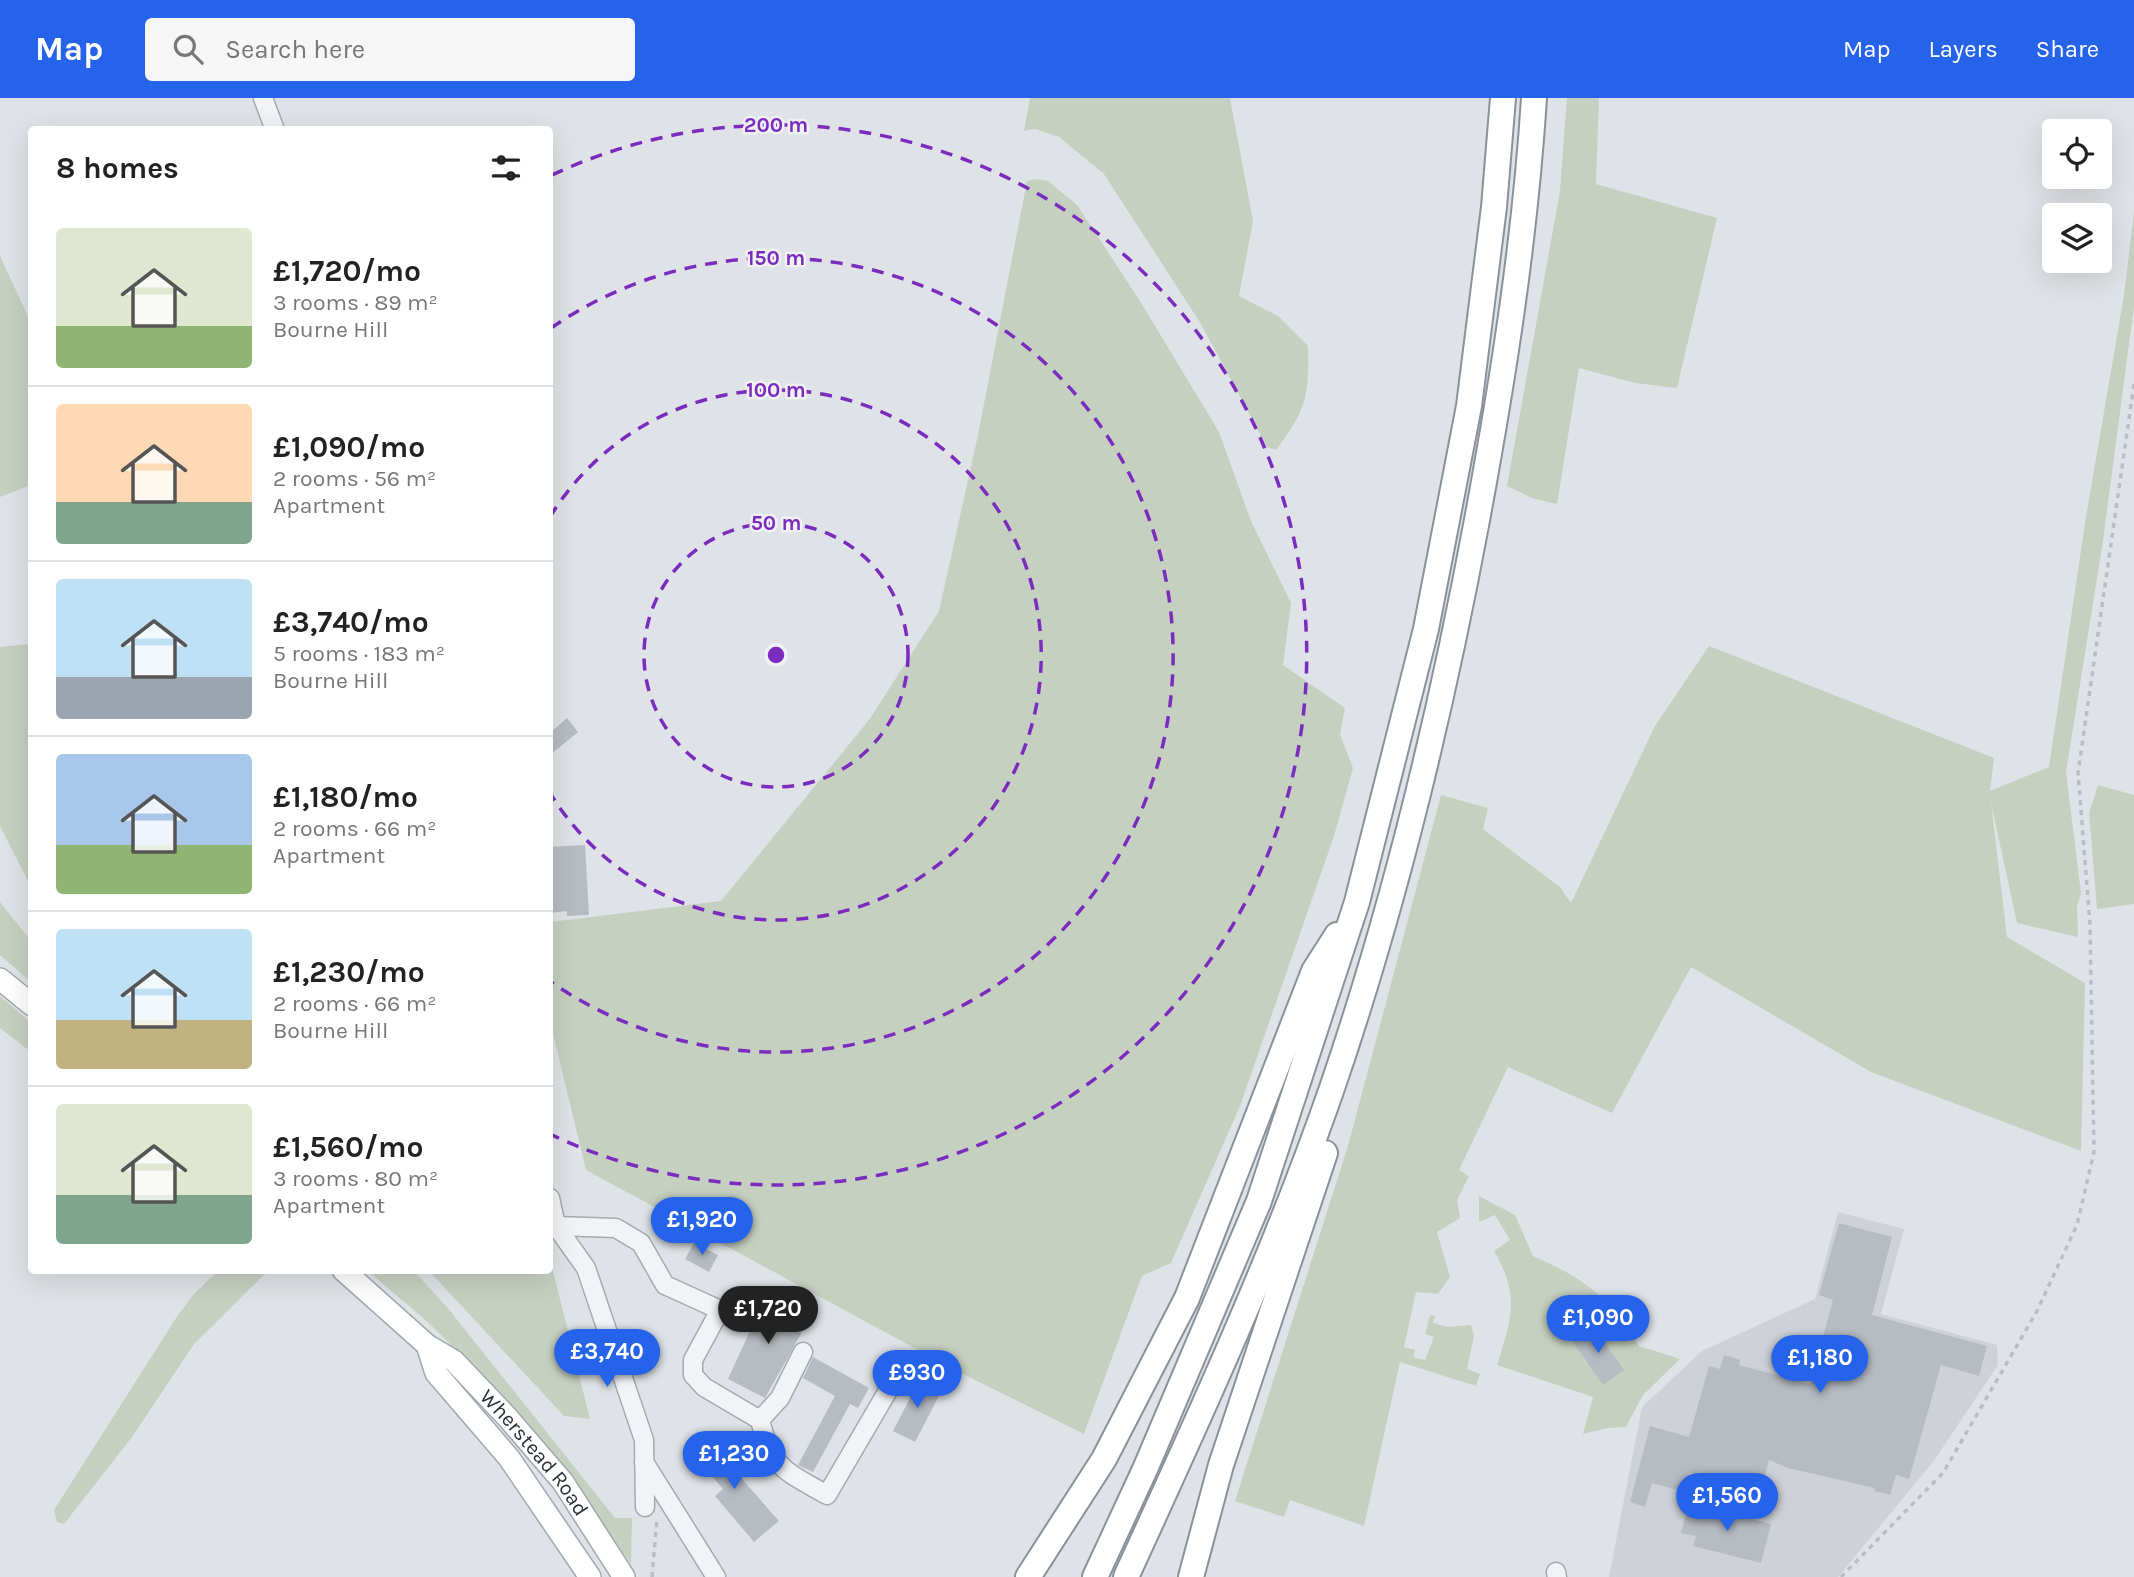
<!DOCTYPE html>
<html lang="en">
<head>
<meta charset="utf-8">
<style>
  body { margin:0; font-family:Karla,sans-serif; background:#f6f6f6; color:#222; height:100vh; display:flex; flex-direction:column; font-size:26px; white-space:nowrap }
  * { box-sizing:border-box; margin:0 }
  p { font-size:23px; color:#767676 }
  .icon { flex:none; width:38px; height:38px; fill:none; stroke:currentColor; stroke-width:2; stroke-linecap:round; stroke-linejoin:round }
  .map { position:relative; flex:1; overflow:hidden }
  .details { position:absolute; left:28px; top:28px; width:525px; height:1148px; display:flex; flex-direction:column; background:#fff; border-radius:7px; box-shadow:0 7px 28px #0002 }
  .details>* { flex:none }
  .controls { position:absolute; left:2042px; top:21px; display:grid; gap:14px }
  .controls a { display:grid; place-items:center; width:70px; height:70px; border-radius:7px; background:#fff; box-shadow:0 7px 28px #0002; font-size:35px }
  .price { position:absolute; translate:-50% -60px; padding:0 16px; border-radius:24px; background:#2563eb; color:#fff; font-size:23px; line-height:46px; filter:drop-shadow(0 2px 4px #0008) }
  .price::after { content:''; position:absolute; left:50%; top:42px; width:21px; height:16px; margin-left:-10px; background:inherit; clip-path:polygon(0 0,100% 0,50% 100%) }
  .price.active { background:#222; color:#fff }
  ul { padding:0; list-style:none }
  li { display:flex; align-items:center; gap:21px; height:175px; padding:0 28px }
  li+li { border-top:2px solid #e0e0e0 }
  li span { display:grid; place-items:center; flex:none; width:196px; height:140px; border-radius:7px; color:#555 }
  li>.icon { margin-inline-start:auto }
  span .icon { width:84px; height:84px; fill:#fffc; stroke-width:1 }
  li b { font-size:30px }
  h2 { display:flex; justify-content:space-between; align-items:center; height:84px; padding:0 28px; font-size:30px }
  header { display:flex; align-items:center; gap:42px; box-sizing:border-box; height:98px; padding:0 35px; background:#2563eb; color:#fff }
  header strong { font-size:33px }
  nav { display:flex; gap:38px; margin-inline-start:auto; font-size:24px }
  .search { width:490px; height:63px; background:#f6f6f6; display:flex; align-items:center; gap:18px; box-sizing:border-box; padding:0 24px; border-radius:7px; color:#767676; font-size:26px }
  .map>svg:first-child { display:block }
  .built { fill:#ced2d8 }
  .green { fill:#c6d0c1 }
  .building { fill:#b7bcc3 }
  .lines { fill:none; stroke-linecap:round; stroke-linejoin:round }
  .minor-casing { stroke:#a5aab0; stroke-width:21 }
  .major-casing { stroke:#a0a8b1; stroke-width:24 }
  .highway-casing { stroke:#88919c; stroke-width:28 }
  .path { stroke:#babdc2; stroke-width:3.5; stroke-dasharray:5 5; stroke-linecap:butt }
  .minor { stroke:#f2f3f6; stroke-width:18 }
  .major { stroke:#fff; stroke-width:21 }
  .highway { stroke:#fff; stroke-width:24 }
  .ring { fill:none; stroke:#7b2cbf; stroke-width:3.5; stroke-dasharray:12 9 }
  .labels { text-anchor:middle; dominant-baseline:central; stroke-width:5; stroke-linejoin:round; paint-order:stroke }
  .street-label { font-size:21px; fill:#2a313c; stroke:#eff1f5 }
  .centre { fill:#7b2cbf; stroke:#eff1f5; stroke-width:3.5 }
  .ring-label { font-size:21px; text-anchor:middle; font-weight:bold; fill:#7b2cbf; stroke:#eff1f5; stroke-width:5; stroke-linejoin:round; paint-order:stroke }
</style>
</head>
<body>
<header>
<strong>Map</strong>
<div class="search"><svg class="icon" aria-label="search" viewBox="0 0 24 24"><circle cx="10" cy="10" r="6"/><path d="M15 15l6 6"/></svg>Search here</div>
<nav><a>Map</a><a>Layers</a><a>Share</a></nav>
</header>
<div class="map">
<svg width="2134" height="1479" viewBox="0 0 2134 1479">
  <rect width="100%" height="100%" fill="#dfe3e7"/>
  <polygon class="built" points="1838,1114 1904,1131 1881,1216 1997,1247 1998,1267 1933,1364 1838,1479 1609,1479 1642,1309 1702,1253 1815,1201"/>
  <g class="green">
    <path d="M 1030,0 L 1230,0 L 1253,123 L 1239,198 L 1278,218 L 1308,248 C 1309,298 1307,311 1276,352 L 1267,349 L 1201,226 L 1104,76 L 1059,39 L 1035,31 L 1024,33 Z"/>
    <polygon points="1567,0 1599,0 1596,86 1717,120 1677,290 1635,285 1579,270 1557,406 1532,400 1507,388 1560,93"/>
    <polygon points="1037,81 1048,83 1077,107 1140,203 1219,334 1251,423 1291,505 1283,567 1345,610 1340,636 1353,670 1334,738 1240,1008 1171,1165 1142,1178 1084,1336 953,1271 586,1072 550,923 550,824 721,803 869,622 939,513 978,337 1027,83"/>
    <polygon points="2134,114 2134,208 2103,443 2066,674 2081,795 2077,808 2078,839 2017,825 1991,705 2007,839 2085,885 2081,1053 1871,974 1691,869 1612,1015 1508,969 1459,1072 1469,1078 1457,1102 1460,1120 1437,1134 1450,1179 1438,1196 1416,1194 1404,1249 1415,1252 1413,1259 1425,1262 1434,1239 1425,1236 1430,1217 1435,1218 1433,1225 1447,1229 1471,1227 1474,1238 1467,1271 1480,1276 1476,1288 1400,1264 1364,1428 1290,1402 1284,1419 1235,1403 1348,1048 1441,697 1488,710 1483,731 1560,789 1571,805 1655,628 1709,548 1994,660 1990,693 2049,669 2085,425 2124,197"/>
    <polygon points="0,158 31,225 31,387 0,399"/>
    <polygon points="31,546 32,546 31,789 0,728 0,549"/>
    <polygon points="2098,687 2134,697 2134,806 2097,811 2089,715"/>
    <polygon points="0,804 31,843 31,884 0,857"/>
    <polygon points="0,898 31,925 31,954 0,930"/>
    <path d="M 1479,1098 L 1515,1117 L 1533,1158 C 1584,1180 1610,1200 1639,1248 L 1680,1261 L 1643,1297 L 1626,1329 L 1607,1330 L 1583,1336 L 1593,1299 L 1497,1267 C 1512,1220 1520,1198 1494,1153 L 1510,1142 L 1495,1117 L 1479,1124 Z"/>
    <polygon points="550,1161 590,1321 564,1318 429,1173 550,1172"/>
    <polygon points="218,1173 268,1173 194,1246 132,1339 64,1426 57,1424 54,1412 178,1217 194,1196"/>
    <path d="M 368,1173 L 414,1173 L 447,1209 L 615,1420 L 632,1420 L 631,1466 C 574,1388 515,1313 447,1243 C 423,1218 394,1196 368,1173 Z"/>
  </g>
  <g class="building">
    <polygon points="567,620 578,634 550,657 550,635"/>
    <polygon points="585,747 589,817 567,818 567,813 550,815 550,749"/>
    <polygon points="1839,1125 1892,1139 1872,1217 1987,1248 1979,1278 1941,1267 1909,1381 1896,1377 1890,1397 1874,1393 1875,1390 1788,1370 1769,1362 1761,1391 1706,1375 1705,1379 1690,1375 1685,1394 1652,1385 1645,1409 1630,1404 1650,1328 1689,1339 1709,1268 1720,1271 1724,1257 1740,1262 1739,1267 1810,1286 1833,1202 1819,1197"/>
    <polygon points="694,1145 718,1157 709,1174 685,1161"/>
    <polygon points="767,1196 811,1218 765,1300 728,1281"/>
    <polygon points="1592,1227 1624,1272 1603,1287 1571,1241"/>
    <polygon points="813,1259 869,1290 858,1310 850,1306 813,1374 798,1367 835,1298 803,1280"/>
    <polygon points="920,1281 942,1292 915,1344 893,1333"/>
    <polygon points="701,1335 779,1423 754,1444 715,1398 723,1391 686,1348"/>
    <polygon points="1689,1405 1771,1426 1761,1465 1693,1448 1696,1438 1681,1435"/>
  </g>
  <g class="lines">
    <g class="minor-casing">
      <g id="minor">
        <polyline points="263,0 275,32"/>
        <polyline points="550,1100 556,1128 586,1170 644,1342 645,1409"/>
        <path d="M 556,1128 L 616,1130 L 641,1145 L 665,1187 L 720,1212 L 693,1262 L 693,1277 L 704,1289 L 760,1322 C 772,1371 785,1373 827,1397 L 893,1284"/>
        <polyline points="760,1322 780,1300 803,1254"/>
        <polyline points="644,1364 716,1479"/>
        <polyline points="1556,1474 1557,1479"/>
      </g>
    </g>
    <g class="major-casing">
      <g id="major">
        <polyline points="0,881 32,907"/>
        <path id="s1" d="M 343,1172 L 427,1247 L 454,1263 L 508,1320 L 563,1384 L 624,1479"/>
        <polyline points="427,1247 436,1275 509,1360 590,1479"/>
      </g>
    </g>
    <g class="highway-casing">
      <g id="highway">
        <polyline points="1028,1479 1104,1361 1187,1200 1314,873 1337,837"/>
        <polyline points="1095,1479 1146,1369 1259,1103 1357,804 1426,531 1469,308 1494,109 1503,0"/>
        <path d="M 1126,1479 C 1199,1320 1273,1159 1331,993 C 1395,807 1441,615 1477,422 C 1503,282 1525,142 1534,0"/>
        <polyline points="1191,1479 1221,1367 1325,1055"/>
      </g>
    </g>
    <g class="path">
      <polyline points="652,1479 657,1420"/>
      <polyline points="1841,1479 1943,1375 2037,1213 2077,1127 2094,1054 2090,826 2078,675 2134,286"/>
    </g>
    <use href="#minor" class="minor"/>
    <use href="#major" class="major"/>
    <use href="#highway" class="highway"/>
  </g>
  <g class="ring">
    <circle cx="776" cy="557" r="132"/>
    <path d="M550 419A265 265 0 1 1 550 695"/>
    <path d="M551 230A397 397 0 1 1 551 884"/>
    <path d="M552 77A530 530 0 1 1 552 1037"/>
  </g>
  <g class="labels">
    <g class="street-label">
      <text stroke="none"><textPath href="#s1" startOffset="266">Wherstead Road</textPath></text>
    </g>
  </g>
  <circle cx="776" cy="557" r="10" class="centre"/>
  <g class="ring-label">
    <text x="776" y="34">200 m</text>
    <text x="776" y="167">150 m</text>
    <text x="776" y="299">100 m</text>
    <text x="776" y="432">50 m</text>
  </g>
</svg>
<div class="controls">
<a><svg class="icon" aria-label="locate" viewBox="0 0 24 24"><circle cx="12" cy="12" r="6"/><path d="M12 2v4M12 18v4M2 12h4M18 12h4"/></svg></a>
<a><svg class="icon" aria-label="layers" viewBox="0 0 24 24"><path d="M12 4l9 5-9 5-9-5zM3 14l9 5 9-5"/></svg></a>
</div>
<b class="price" style="left:702px;top:1159px">£1,920</b>
<b class="price active" style="left:768px;top:1248px">£1,720</b>
<b class="price" style="left:1598px;top:1257px">£1,090</b>
<b class="price" style="left:607px;top:1291px">£3,740</b>
<b class="price" style="left:1820px;top:1297px">£1,180</b>
<b class="price" style="left:917px;top:1312px">£930</b>
<b class="price" style="left:734px;top:1393px">£1,230</b>
<b class="price" style="left:1727px;top:1435px">£1,560</b>
<section class="details">
<h2>8 homes<svg class="icon" aria-label="filters" viewBox="0 0 24 24"><path d="M4 7h16M4 17h16"/><circle cx="9" cy="7" r="2"/><circle cx="15" cy="17" r="2"/></svg></h2>
<ul>
<li><span style="background:linear-gradient(#dfe7d0 70%,#8fb573 0)"><svg class="icon" aria-label="home" viewBox="0 0 24 24"><path d="M3 11l9-7 9 7M6 9v11h12V9"/></svg></span><div><b>£1,720/mo</b><p>3 rooms · 89 m²</p><p>Bourne Hill</p></div></li>
<li><span style="background:linear-gradient(#ffd9b3 70%,#7fa58c 0)"><svg class="icon" aria-label="home" viewBox="0 0 24 24"><path d="M3 11l9-7 9 7M6 9v11h12V9"/></svg></span><div><b>£1,090/mo</b><p>2 rooms · 56 m²</p><p>Apartment</p></div></li>
<li><span style="background:linear-gradient(#bfe0f5 70%,#9aa5b1 0)"><svg class="icon" aria-label="home" viewBox="0 0 24 24"><path d="M3 11l9-7 9 7M6 9v11h12V9"/></svg></span><div><b>£3,740/mo</b><p>5 rooms · 183 m²</p><p>Bourne Hill</p></div></li>
<li><span style="background:linear-gradient(#a9c7e8 65%,#8fb573 0)"><svg class="icon" aria-label="home" viewBox="0 0 24 24"><path d="M3 11l9-7 9 7M6 9v11h12V9"/></svg></span><div><b>£1,180/mo</b><p>2 rooms · 66 m²</p><p>Apartment</p></div></li>
<li><span style="background:linear-gradient(#bfe0f5 65%,#c2b280 0)"><svg class="icon" aria-label="home" viewBox="0 0 24 24"><path d="M3 11l9-7 9 7M6 9v11h12V9"/></svg></span><div><b>£1,230/mo</b><p>2 rooms · 66 m²</p><p>Bourne Hill</p></div></li>
<li><span style="background:linear-gradient(#dfe7d0 65%,#7fa58c 0)"><svg class="icon" aria-label="home" viewBox="0 0 24 24"><path d="M3 11l9-7 9 7M6 9v11h12V9"/></svg></span><div><b>£1,560/mo</b><p>3 rooms · 80 m²</p><p>Apartment</p></div></li>
</ul>
</section>
</div>
</body>
</html>
